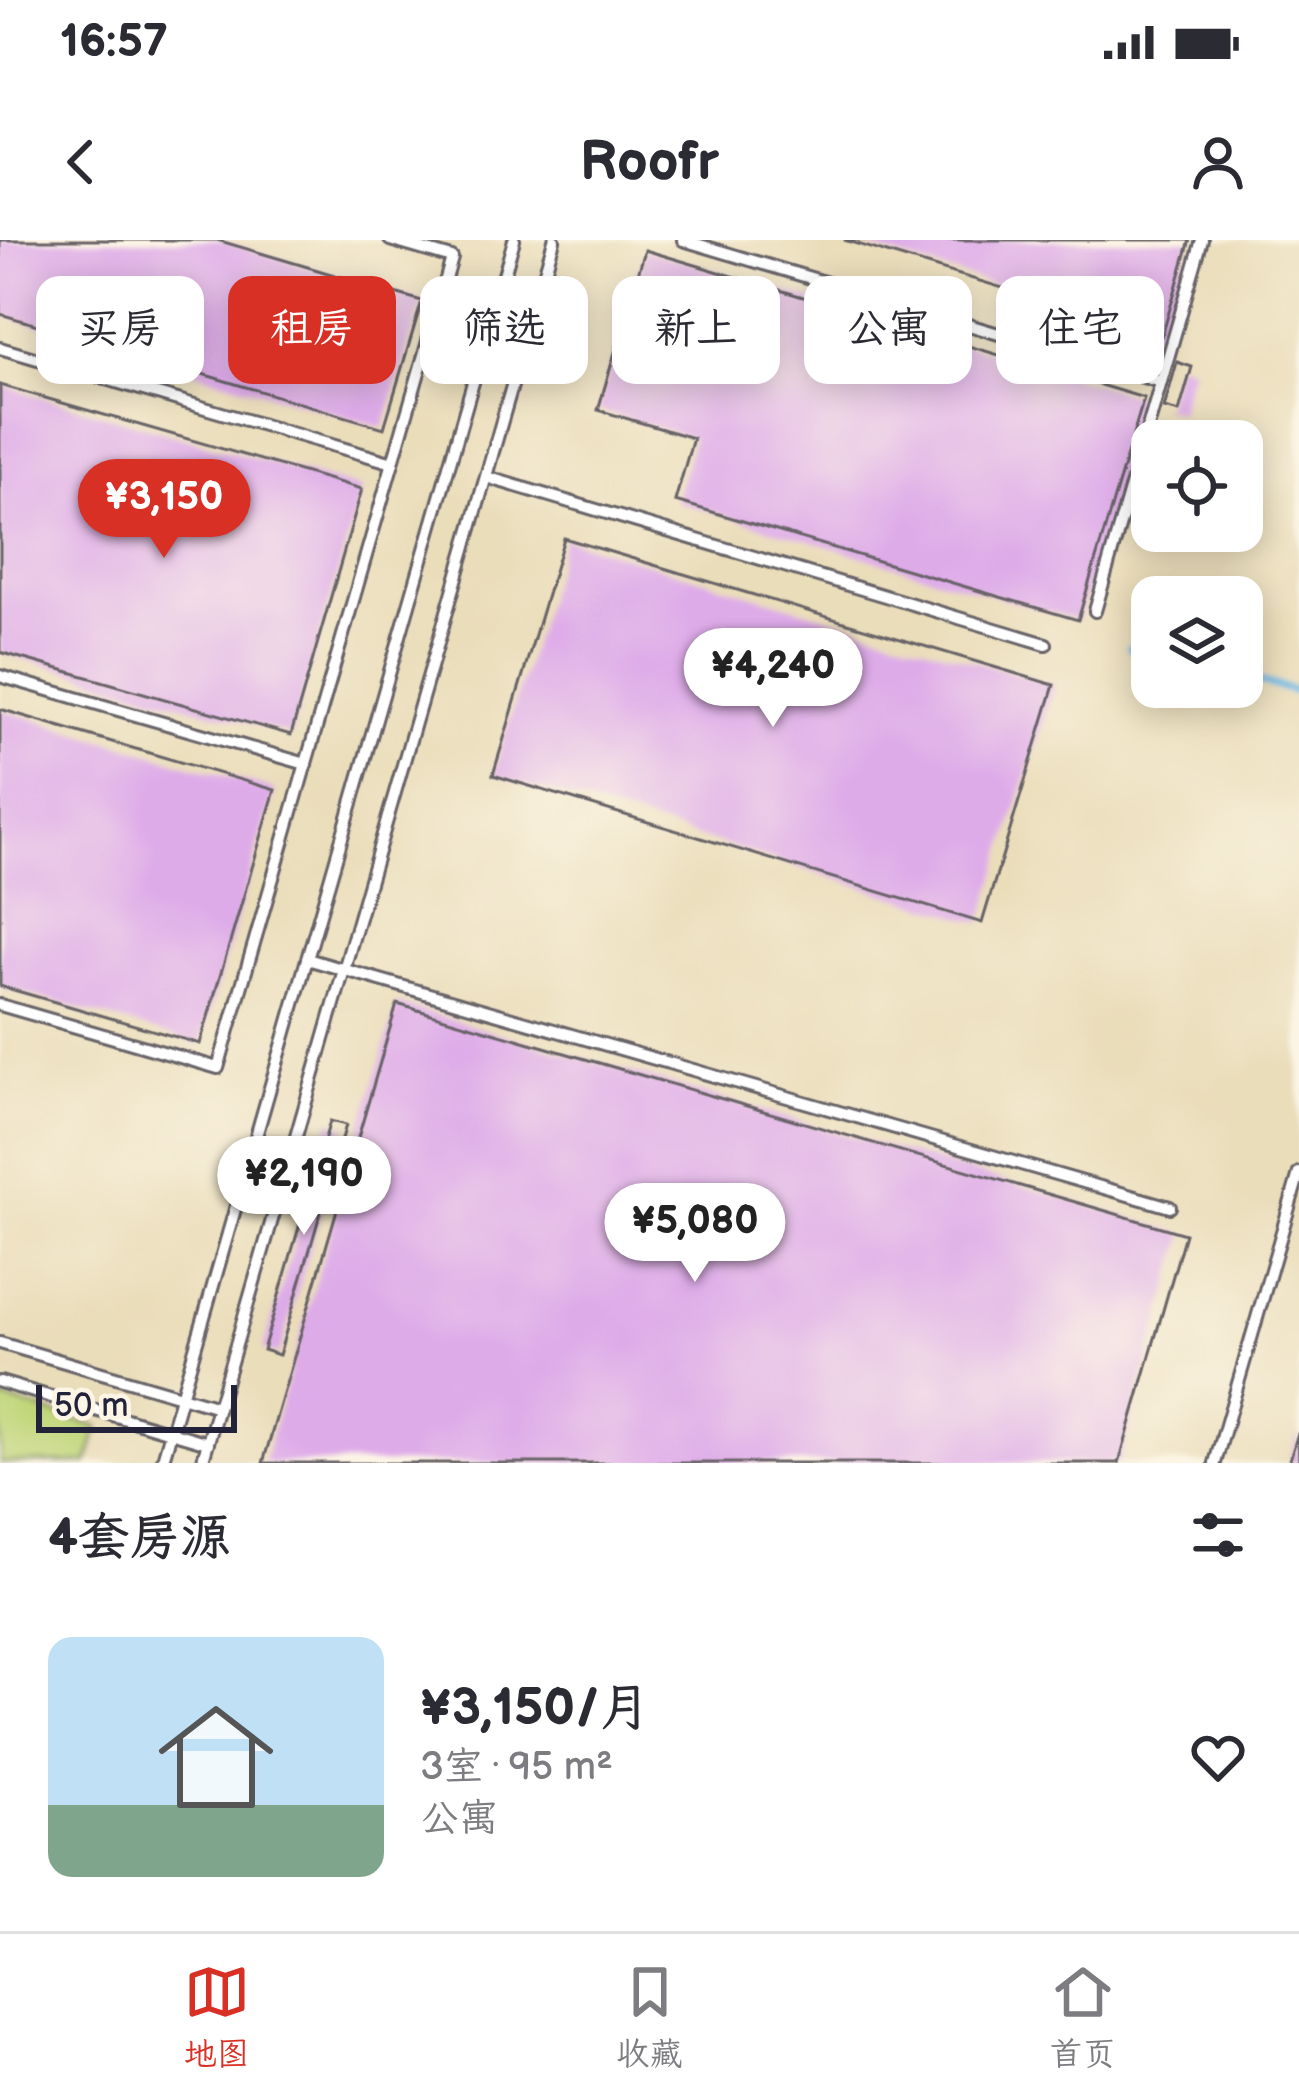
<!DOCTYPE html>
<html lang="zh">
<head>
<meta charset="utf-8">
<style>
  body { margin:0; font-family:"Balsamiq Sans","LXGW WenKai TC",sans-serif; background:#f2f2f3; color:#2b2b33; height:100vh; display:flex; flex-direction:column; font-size:45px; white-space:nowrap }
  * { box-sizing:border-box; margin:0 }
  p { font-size:39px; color:#7c7c81 }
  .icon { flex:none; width:66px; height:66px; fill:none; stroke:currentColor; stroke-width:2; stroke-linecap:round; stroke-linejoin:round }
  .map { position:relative; height:1223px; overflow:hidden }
  .details { display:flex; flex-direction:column; background:#fff; flex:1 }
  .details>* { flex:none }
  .hud { position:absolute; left:36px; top:36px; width:1227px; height:108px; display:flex; gap:24px }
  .tools { position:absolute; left:1131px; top:180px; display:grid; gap:24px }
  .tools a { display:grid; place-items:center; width:132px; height:132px; border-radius:24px; background:#fff; box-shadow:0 6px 30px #0003; font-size:60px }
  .scale { position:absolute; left:36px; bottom:30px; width:201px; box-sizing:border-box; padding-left:12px; border:6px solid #22223b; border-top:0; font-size:33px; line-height:42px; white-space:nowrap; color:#22223b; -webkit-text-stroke:9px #fcf5e5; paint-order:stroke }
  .price { position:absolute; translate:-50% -102px; padding:0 27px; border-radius:42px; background:#fff; color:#222; font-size:39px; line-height:78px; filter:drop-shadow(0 3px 6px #0008) }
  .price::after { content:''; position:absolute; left:50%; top:72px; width:36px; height:27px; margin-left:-18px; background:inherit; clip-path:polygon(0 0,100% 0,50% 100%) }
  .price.active { background:#d93025; color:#fff }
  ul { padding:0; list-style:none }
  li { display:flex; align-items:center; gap:36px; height:300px; padding:0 48px }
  li span { display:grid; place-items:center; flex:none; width:336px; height:240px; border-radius:24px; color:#555 }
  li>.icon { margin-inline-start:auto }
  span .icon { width:144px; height:144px; fill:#fffc; stroke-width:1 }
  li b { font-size:51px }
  h2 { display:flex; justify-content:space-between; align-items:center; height:144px; padding:0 48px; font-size:51px }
  .pill { padding:0 42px; border-radius:24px; background:#fff; box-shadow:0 6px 30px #0003; font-size:42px; line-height:108px }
  .pill.active { background:#d93025; color:#fff }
  .status { display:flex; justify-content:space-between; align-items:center; height:84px; padding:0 60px; background:#fff; direction:ltr }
  .status svg { height:33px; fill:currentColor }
  header { display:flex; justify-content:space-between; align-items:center; height:156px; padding:0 48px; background:#fff; font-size:54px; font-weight:700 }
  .menu { display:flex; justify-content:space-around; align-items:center; height:168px; border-top:3px solid #e1e1e2; background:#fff; font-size:33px; color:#7c7c81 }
  .menu a { display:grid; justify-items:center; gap:6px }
  .menu .active { color:#d93025 }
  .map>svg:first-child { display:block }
  .green { fill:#c0d578; stroke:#717c5a; stroke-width:3 }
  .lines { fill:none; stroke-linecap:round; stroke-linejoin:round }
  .stream { stroke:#6dbbe7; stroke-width:8 }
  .building { fill:#deabe9 }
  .service-casing { stroke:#686367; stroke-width:16 }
  .service { stroke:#fff; stroke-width:10 }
</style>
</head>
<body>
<div class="status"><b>16:57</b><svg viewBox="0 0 49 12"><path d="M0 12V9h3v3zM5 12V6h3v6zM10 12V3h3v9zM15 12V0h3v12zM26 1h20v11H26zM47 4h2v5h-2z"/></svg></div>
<header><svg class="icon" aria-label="back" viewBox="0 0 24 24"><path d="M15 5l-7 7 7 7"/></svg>Roofr<svg class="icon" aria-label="person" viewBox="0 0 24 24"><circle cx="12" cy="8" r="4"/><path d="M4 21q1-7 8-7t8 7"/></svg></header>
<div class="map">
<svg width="1299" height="1223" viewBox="0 0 1299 1223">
  <rect width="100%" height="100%" fill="#fcf5e5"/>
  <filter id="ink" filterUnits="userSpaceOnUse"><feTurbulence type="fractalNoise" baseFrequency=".00833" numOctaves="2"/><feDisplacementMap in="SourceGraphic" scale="24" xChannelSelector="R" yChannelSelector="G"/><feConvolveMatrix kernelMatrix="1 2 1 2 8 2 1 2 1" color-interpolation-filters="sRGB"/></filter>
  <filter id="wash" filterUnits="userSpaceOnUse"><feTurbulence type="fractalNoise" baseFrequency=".004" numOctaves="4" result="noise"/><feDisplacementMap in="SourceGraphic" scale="48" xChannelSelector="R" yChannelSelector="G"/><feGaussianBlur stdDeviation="2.7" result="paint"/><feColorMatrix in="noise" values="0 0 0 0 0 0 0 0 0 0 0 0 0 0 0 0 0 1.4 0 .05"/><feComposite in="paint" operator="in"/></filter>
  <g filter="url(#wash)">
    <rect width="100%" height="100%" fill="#eaddba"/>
    <polygon class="green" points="0,1158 98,1187 88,1223 0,1223"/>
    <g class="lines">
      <g class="stream">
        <polyline points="1130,408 1152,414"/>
        <polyline points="1242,437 1299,452"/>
      </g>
    </g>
    <g id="blocks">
      <g class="building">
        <polygon points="0,0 217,0 422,61 384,188 0,74"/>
        <polygon points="844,0 1190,0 1162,96"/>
        <polygon points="645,10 1144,158 1078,380 675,261 693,198 598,170"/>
        <polygon points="1177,122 1192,127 1179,172 1164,168"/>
        <polygon points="0,145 362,249 291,495 0,412"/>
        <polygon points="564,298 1054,445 982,683 493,535"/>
        <polygon points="0,469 275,550 200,804 0,746"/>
        <polygon points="397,764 1185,994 1119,1223 263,1223"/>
        <polygon points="330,881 346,885 279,1115 263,1110"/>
        <polygon points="1298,1193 1299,1223 1289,1223"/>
      </g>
    </g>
  </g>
  <g filter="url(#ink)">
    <use href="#blocks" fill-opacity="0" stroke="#686367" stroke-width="3"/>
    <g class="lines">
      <g class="service-casing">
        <g id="service">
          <polyline points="683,0 1160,142"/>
          <polyline points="0,108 393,223"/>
          <polyline points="486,237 1046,404"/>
          <polyline points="1095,371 1202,0"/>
          <polyline points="0,436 306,524"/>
          <polyline points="307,719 1170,967"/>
          <polyline points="0,765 218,828 452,18 390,0"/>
          <polyline points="0,1103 218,1167"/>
          <polyline points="0,1142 208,1203"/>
          <polyline points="162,1223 514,0"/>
          <polyline points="202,1223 554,0"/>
          <polyline points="1215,1223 1299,933"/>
        </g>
      </g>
      <use href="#service" class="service"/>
    </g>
  </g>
</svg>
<div class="tools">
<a><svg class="icon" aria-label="locate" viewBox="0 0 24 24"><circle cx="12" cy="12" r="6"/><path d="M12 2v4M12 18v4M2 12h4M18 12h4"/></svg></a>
<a><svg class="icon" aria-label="layers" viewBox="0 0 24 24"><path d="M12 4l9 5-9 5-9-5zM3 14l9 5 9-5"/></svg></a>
</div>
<div class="scale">50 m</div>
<b class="price active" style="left:164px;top:321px">¥3,150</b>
<b class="price" style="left:773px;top:490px">¥4,240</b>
<b class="price" style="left:304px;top:998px">¥2,190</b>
<b class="price" style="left:695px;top:1045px">¥5,080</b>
<div class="hud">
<a class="pill">买房</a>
<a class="pill active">租房</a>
<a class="pill">筛选</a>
<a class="pill">新上</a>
<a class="pill">公寓</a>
<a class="pill">住宅</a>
</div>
</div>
<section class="details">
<h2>4套房源<svg class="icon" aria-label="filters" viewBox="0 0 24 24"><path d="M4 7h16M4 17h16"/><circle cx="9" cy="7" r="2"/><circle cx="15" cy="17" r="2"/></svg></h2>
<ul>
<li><span style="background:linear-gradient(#bfe0f5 70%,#7fa58c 0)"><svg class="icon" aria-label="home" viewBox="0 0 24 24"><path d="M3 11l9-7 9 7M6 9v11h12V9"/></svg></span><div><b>¥3,150/月</b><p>3室 · 95 m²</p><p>公寓</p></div><svg class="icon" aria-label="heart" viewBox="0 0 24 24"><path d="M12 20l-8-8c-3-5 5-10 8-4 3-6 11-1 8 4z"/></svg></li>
</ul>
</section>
<nav class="menu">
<a class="active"><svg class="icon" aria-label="map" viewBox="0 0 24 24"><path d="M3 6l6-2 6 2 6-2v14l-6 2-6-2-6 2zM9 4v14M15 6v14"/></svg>地图</a>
<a><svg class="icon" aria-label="saved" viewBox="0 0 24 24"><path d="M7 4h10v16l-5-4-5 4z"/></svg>收藏</a>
<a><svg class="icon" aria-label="home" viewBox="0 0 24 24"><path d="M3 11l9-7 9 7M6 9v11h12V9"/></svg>首页</a>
</nav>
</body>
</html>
